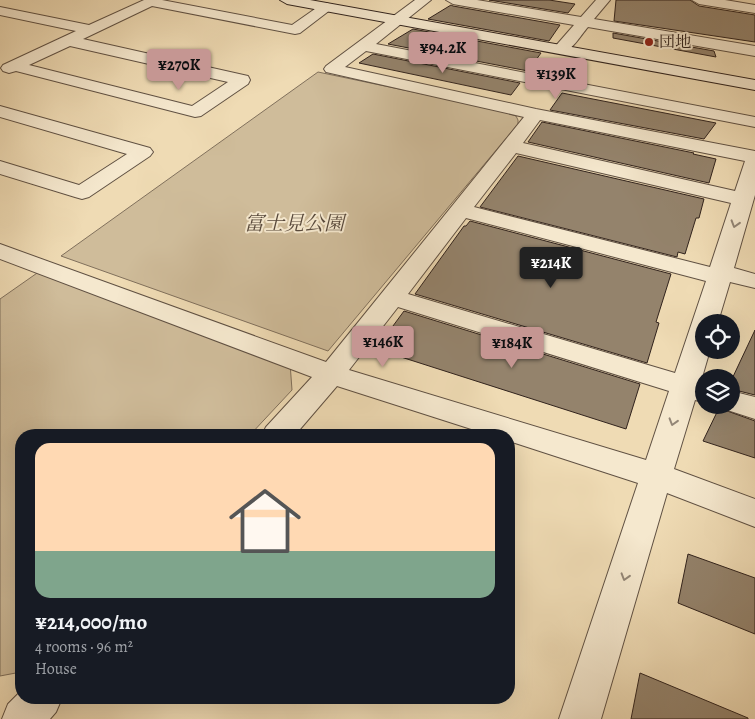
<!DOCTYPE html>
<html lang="en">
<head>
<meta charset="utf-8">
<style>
  body { margin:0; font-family:Alegreya,"Noto Serif JP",serif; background:#242831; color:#f1f3f6; height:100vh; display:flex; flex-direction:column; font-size:19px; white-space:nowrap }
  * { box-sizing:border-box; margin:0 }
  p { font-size:16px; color:#9ea1a6 }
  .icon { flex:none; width:28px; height:28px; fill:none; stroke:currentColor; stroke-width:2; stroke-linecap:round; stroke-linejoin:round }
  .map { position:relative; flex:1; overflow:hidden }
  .drawer { position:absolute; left:15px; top:429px; width:500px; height:275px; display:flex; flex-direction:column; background:#171b24; border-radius:20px; box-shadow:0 5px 20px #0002 }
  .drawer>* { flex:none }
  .tools { position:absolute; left:695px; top:314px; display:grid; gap:10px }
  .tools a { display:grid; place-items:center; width:45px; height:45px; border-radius:50%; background:#171b24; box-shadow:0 5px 20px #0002; font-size:25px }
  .price { position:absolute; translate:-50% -42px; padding:0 11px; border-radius:5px; background:#c59692; color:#111; font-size:16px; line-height:32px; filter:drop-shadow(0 1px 2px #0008) }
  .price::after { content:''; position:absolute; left:50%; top:30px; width:15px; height:11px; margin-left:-8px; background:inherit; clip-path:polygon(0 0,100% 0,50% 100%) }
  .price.selected { background:#222; color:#fff }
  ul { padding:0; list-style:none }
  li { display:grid; align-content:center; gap:10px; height:265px; padding:0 20px }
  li+li { border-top:1px solid #363941 }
  li span { display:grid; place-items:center; height:155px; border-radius:15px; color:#555 }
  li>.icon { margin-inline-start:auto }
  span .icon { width:90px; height:90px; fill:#fffc; stroke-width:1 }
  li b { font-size:21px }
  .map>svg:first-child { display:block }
  .green { fill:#cfbc9a; stroke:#80705c }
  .building { fill:#94836c; stroke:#31231d }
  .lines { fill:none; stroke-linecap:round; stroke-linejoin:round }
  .street-casing { stroke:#605143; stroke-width:2 }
  .secondary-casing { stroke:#31231d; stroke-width:2 }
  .street { fill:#f5e8ce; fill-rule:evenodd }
  .secondary { fill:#f5e8ce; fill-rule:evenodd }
  .oneway { stroke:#938676 }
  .poi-dot { fill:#8f2418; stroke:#f5e8ce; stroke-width:2 }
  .labels { text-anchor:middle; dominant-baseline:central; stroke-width:4; stroke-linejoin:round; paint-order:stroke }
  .far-poi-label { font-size:16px; fill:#31231d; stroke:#f5e8ce; text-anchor:start }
  .park-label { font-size:20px; font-style:italic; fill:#58493c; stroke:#f5e8ce }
</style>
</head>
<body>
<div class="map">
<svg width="755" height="719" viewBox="0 0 755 719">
  <rect width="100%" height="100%" fill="#efdbb4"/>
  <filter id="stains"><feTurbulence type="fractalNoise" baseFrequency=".004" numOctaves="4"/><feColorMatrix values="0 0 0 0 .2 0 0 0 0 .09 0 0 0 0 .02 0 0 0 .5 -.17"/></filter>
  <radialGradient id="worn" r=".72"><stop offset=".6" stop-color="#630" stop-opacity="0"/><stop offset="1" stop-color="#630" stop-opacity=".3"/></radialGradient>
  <g class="green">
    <polygon points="318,72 499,110 516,116 518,120 518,124 328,351 61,256"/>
    <polygon points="40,271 290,363 292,390 250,435 21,435 21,672 0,676 0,299"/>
  </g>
  <g class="building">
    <polygon points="489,0 549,0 575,4 568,13"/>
    <polygon points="616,0 690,0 699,6 755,15 755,42 614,21"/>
    <polygon points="451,5 453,6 560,25 549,41 428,19"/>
    <polygon points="413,29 541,53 528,71 388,44"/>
    <polygon points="613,33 714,51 716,57 613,38"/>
    <polygon points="373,54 520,83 511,95 359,63"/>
    <polygon points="562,93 716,123 704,139 550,110"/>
    <polygon points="542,122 694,153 693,154 716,159 709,183 528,142"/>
    <polygon points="518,156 704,199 699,218 696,218 685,254 678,252 677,257 480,207"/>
    <polygon points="470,221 671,274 656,322 659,323 647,363 415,294 464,226 466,226"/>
    <polygon points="404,311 640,384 626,429 376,349"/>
    <polygon points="755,330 755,395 731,389 731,381"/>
    <polygon points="719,408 755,421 755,458 703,441"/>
    <polygon points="688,554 755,578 755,634 678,603"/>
    <polygon points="640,673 748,718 748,719 631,719"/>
  </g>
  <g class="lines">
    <g class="street-casing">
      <g id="street">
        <path d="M 144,0 L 162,0 L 292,25 L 322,4 L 327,3 L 334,7 L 300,33 L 295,34 L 152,6 L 83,39 L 248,76 L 250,80 L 248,84 L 201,116 L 195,117 L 16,71 L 9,73 L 3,71 L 1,68 L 3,65 L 76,31 L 0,15 L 0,7 L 89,25 ZM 70,46 L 228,82 L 192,106 L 29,65 Z"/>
        <path d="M 415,0 L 431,0 L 376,44 L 755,117 L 755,127 L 366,51 L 345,67 L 536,109 L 755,151 L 755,195 L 734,268 L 755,274 L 755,288 L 730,282 L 718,322 L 704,322 L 704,350 L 710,350 L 701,381 L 704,382 L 704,402 L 695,400 L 674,469 L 755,499 L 755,527 L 667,493 L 601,719 L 559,719 L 638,483 L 509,441 L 509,435 L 490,435 L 337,386 L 295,435 L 262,435 L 266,427 L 312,377 L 0,259 L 0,244 L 326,362 L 524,117 L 326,72 L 324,69 L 326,66 ZM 540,120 L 745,161 L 735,191 L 523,143 ZM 516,153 L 731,203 L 710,267 L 474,207 ZM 466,218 L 706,281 L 675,373 L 408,294 ZM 398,307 L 669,391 L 646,460 L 349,370 Z"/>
        <path d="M 446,0 L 477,0 L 581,17 L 596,0 L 610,0 L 594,19 L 755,46 L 755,56 L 588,27 C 579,37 570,56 556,52 L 553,49 L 574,25 L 453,4 Z"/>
        <polygon points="692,0 725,0 755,5 755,13 699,4"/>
        <polygon points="0,106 150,148 153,152 150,156 89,197 82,199 75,197 0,174 0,161 79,185 127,154 0,117"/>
        <polygon points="731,391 755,397 755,419 721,408 719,405 731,405"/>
        <polygon points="21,691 21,698 62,698 56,712 50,719 2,719 8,704"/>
      </g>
    </g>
    <g class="secondary-casing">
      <polygon id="secondary" points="280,0 310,0 755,80 755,90 287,4"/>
    </g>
    <use href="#street" class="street"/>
    <use href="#secondary" class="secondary"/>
  </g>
  <defs><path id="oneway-chevron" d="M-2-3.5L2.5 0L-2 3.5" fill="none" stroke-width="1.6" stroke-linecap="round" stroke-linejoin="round" transform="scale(1.25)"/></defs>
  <g class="oneway">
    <use href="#oneway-chevron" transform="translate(735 224) rotate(107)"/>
    <use href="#oneway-chevron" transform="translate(673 422) rotate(107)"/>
    <use href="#oneway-chevron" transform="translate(625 577) rotate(107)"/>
  </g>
  <circle class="poi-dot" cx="649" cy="42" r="5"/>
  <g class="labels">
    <g class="far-poi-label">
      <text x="659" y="42">団地</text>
    </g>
    <g class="park-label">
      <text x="294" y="223">富士見公園</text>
    </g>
  </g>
  <rect width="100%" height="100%" filter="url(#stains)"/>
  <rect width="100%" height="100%" fill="url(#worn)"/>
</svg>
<div class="tools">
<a><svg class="icon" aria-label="locate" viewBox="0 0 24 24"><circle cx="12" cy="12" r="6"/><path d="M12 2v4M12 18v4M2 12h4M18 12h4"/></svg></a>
<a><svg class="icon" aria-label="layers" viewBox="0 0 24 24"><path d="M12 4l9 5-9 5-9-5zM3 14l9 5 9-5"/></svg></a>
</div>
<b class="price" style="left:443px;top:74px">¥94.2K</b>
<b class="price" style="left:179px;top:91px">¥270K</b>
<b class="price" style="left:556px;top:100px">¥139K</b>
<b class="price selected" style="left:551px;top:289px">¥214K</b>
<b class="price" style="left:383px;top:368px">¥146K</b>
<b class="price" style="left:512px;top:369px">¥184K</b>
<section class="drawer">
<ul>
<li><span style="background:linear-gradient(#ffd9b3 70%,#7fa58c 0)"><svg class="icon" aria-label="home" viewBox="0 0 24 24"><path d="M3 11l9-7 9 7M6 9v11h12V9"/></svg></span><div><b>¥214,000/mo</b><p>4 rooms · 96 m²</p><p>House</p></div></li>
</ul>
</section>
</div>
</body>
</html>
